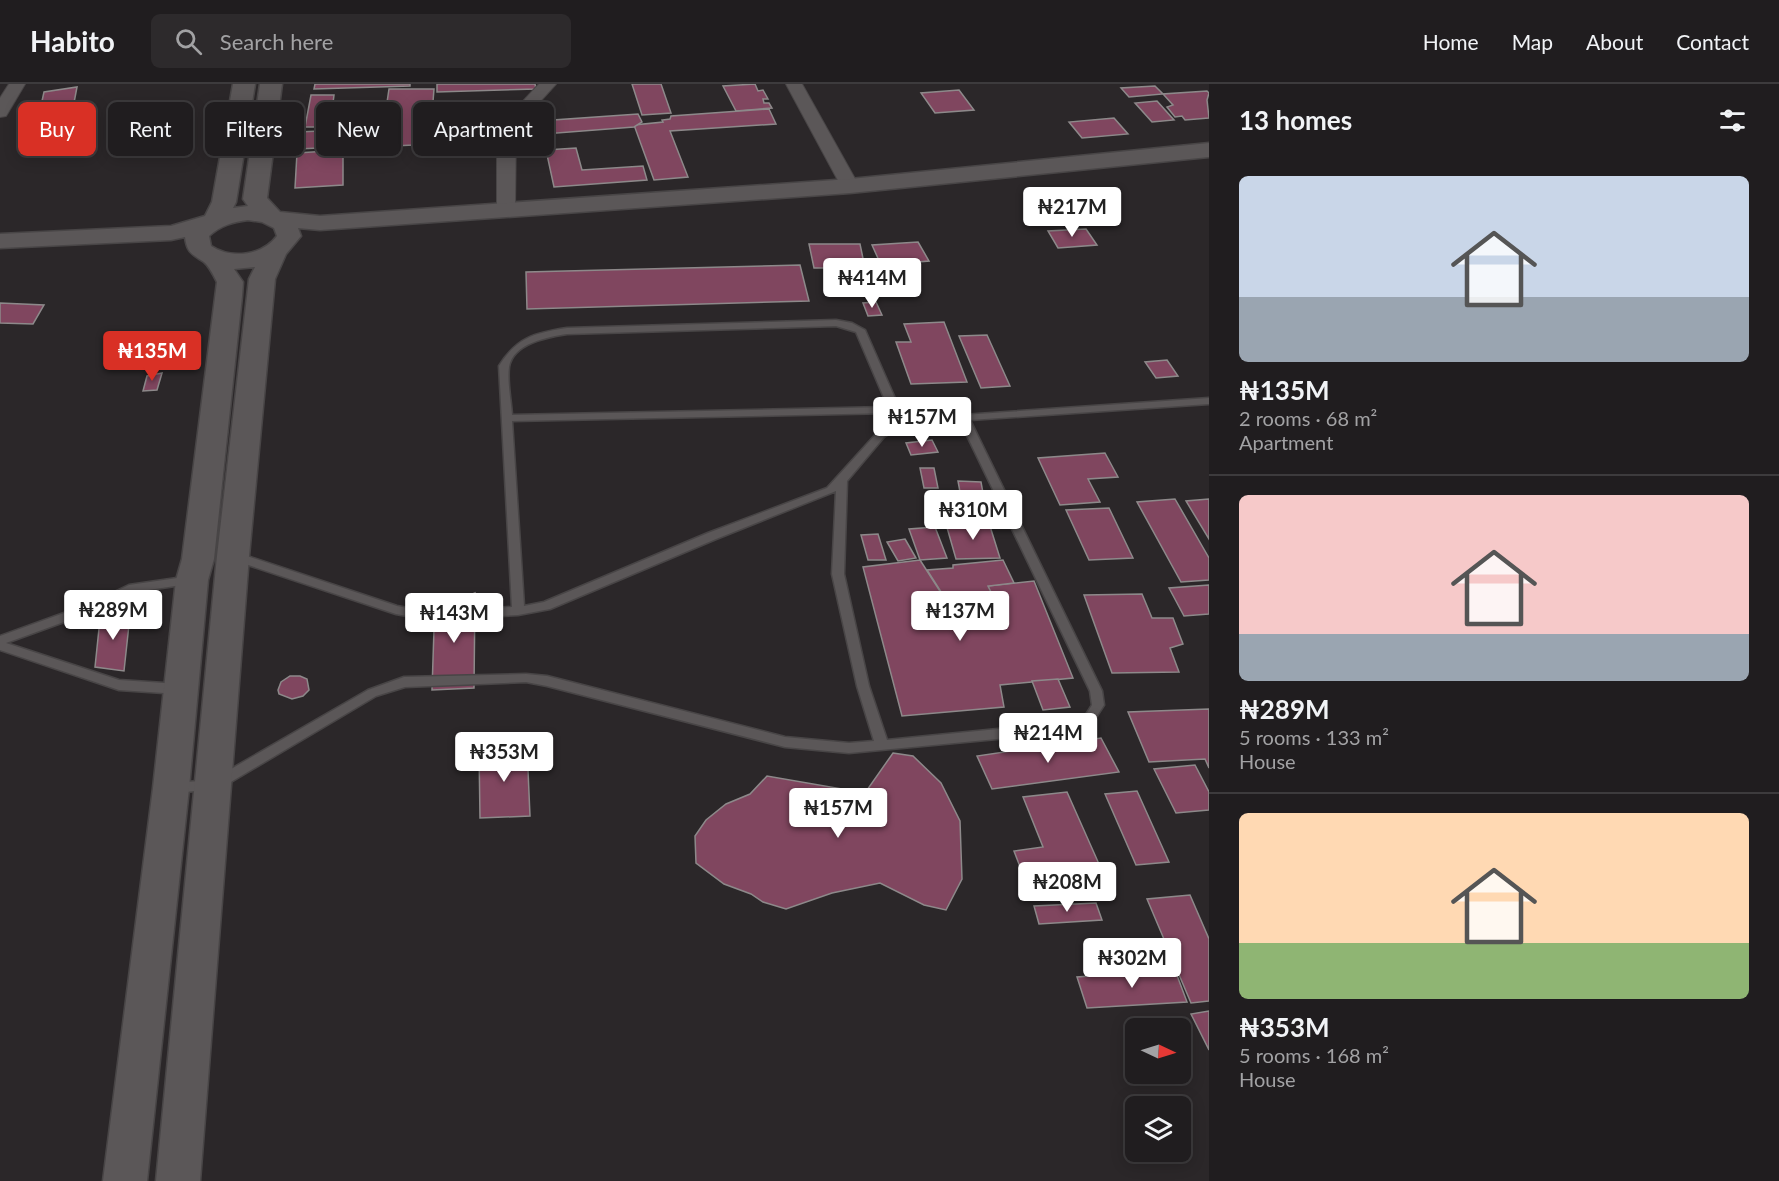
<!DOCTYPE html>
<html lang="en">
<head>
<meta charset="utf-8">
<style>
  body { margin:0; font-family:Lato,sans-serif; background:#2d2a2c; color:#f1f3f6; height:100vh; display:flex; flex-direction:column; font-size:22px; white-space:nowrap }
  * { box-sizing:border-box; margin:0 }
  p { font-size:20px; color:#a2a2a4 }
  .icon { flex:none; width:33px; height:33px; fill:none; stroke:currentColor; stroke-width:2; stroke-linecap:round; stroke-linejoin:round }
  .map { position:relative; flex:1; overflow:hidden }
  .sheet { display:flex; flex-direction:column; background:#201d1f; width:570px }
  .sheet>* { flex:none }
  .banner { position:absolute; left:18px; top:18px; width:570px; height:54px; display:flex; gap:12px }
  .needle { width:39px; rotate:94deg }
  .tools { position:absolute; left:1125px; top:934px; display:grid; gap:12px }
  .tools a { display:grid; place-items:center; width:66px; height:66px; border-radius:9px; background:#201d1f; box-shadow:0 3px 15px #0003,0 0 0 2px #3d3b3d; font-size:30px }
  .price { position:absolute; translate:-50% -51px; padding:0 14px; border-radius:6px; background:#fff; color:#222; font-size:20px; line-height:39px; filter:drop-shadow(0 2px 3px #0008) }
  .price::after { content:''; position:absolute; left:50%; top:36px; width:18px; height:14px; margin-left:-9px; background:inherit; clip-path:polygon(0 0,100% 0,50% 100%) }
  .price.current { background:#d93025; color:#fff }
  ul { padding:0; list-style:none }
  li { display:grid; align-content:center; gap:12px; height:318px; padding:0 30px }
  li+li { border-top:2px solid #3d3b3d }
  li span { display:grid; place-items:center; height:186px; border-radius:9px; color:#555 }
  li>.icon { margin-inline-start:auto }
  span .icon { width:108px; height:108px; fill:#fffc; stroke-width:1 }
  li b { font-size:26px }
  h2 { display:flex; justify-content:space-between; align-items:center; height:72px; padding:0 30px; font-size:26px }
  .tag { padding:0 21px; border-radius:9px; background:#201d1f; box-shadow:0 3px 15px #0003,0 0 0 2px #3d3b3d; font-size:21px; line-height:54px }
  .tag.current { background:#d93025; color:#fff }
  header { display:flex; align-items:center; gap:36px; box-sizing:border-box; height:84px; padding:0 30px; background:#201d1f; border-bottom:2px solid #3d3b3d }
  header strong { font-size:28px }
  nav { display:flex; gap:33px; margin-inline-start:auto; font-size:21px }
  .search { width:420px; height:54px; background:#2d2a2c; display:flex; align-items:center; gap:15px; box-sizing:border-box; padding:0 21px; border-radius:9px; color:#a2a2a4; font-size:22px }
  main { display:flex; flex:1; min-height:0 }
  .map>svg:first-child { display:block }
  .building { fill:#80465f; stroke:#8d898a; stroke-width:1.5 }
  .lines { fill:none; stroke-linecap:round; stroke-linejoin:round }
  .lane-casing { stroke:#484546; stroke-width:3 }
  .street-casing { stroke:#484546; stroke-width:2 }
  .secondary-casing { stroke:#484546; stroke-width:3 }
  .lane { fill:#5b5758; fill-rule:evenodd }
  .street { fill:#5b5758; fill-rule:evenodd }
  .secondary { fill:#5b5758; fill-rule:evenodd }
</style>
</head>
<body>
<header>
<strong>Habito</strong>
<div class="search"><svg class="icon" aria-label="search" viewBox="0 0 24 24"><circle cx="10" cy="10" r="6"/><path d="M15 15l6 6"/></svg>Search here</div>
<nav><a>Home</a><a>Map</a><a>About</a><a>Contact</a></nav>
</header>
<main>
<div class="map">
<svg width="1209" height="1097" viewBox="0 0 1209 1097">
  <rect width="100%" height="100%" fill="#2b2729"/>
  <g class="building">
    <polygon points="315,0 410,0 410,2 314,5"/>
    <polygon points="437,0 535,0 536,5 437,8"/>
    <polygon points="632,0 661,0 671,29 642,31"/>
    <polygon points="755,0 758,7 763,6 768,15 763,15 764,19 769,19 772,24 736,27 723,2"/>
    <polygon points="1155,2 1163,10 1129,13 1121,4"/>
    <polygon points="77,3 73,24 40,26 44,8"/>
    <polygon points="389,5 434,5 432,30 450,30 449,44 433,44 432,51 414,52 413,61 394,62 395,53 376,54 380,25 386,25"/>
    <polygon points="959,6 974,26 935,29 921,9"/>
    <polygon points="1207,7 1209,9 1207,16 1209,34 1185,36 1182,32 1175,33 1167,23 1173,21 1163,10"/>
    <polygon points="311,11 334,11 330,43 305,43"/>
    <polygon points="1157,17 1174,36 1152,38 1135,19"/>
    <polygon points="769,25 776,40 670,47 688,93 654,96 634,41 663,38 662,36 670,35 671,32"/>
    <polygon points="638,30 642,38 634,43 544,50 539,37"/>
    <polygon points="1114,34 1128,50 1082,54 1069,38"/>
    <polygon points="320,47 319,64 297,65 298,48"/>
    <polygon points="576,64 582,86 643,82 647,96 554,103 546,66"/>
    <polygon points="343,66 343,101 295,104 297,69"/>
    <polygon points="1086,145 1097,161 1058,164 1048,147"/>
    <polygon points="918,158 929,177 881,181 872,161"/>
    <polygon points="809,160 860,160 865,184 814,184"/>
    <polygon points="800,181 809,217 527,225 526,188"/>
    <polygon points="876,218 882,231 868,232 863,219"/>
    <polygon points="0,219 44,221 33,240 0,239"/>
    <polygon points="944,238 967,298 911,300 896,258 911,258 904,240"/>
    <polygon points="987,251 1010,302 981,304 959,252"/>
    <polygon points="1167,276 1178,292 1156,294 1145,278"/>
    <polygon points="162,289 157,306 143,307 147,292"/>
    <polygon points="932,356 938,368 911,371 906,359"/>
    <polygon points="1105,369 1118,393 1088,395 1100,418 1060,421 1038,374"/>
    <polygon points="920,384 934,384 938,404 924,404"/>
    <polygon points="958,397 981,398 985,420 962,419"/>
    <polygon points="1175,415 1209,474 1209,496 1181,498 1137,418"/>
    <polygon points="1209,415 1209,455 1186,417"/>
    <polygon points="1109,424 1133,474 1089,476 1066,426"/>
    <polygon points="989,439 1000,474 956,475 946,440"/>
    <polygon points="935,443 947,474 920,476 909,445"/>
    <polygon points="878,450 886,476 868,476 861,451"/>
    <polygon points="905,455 916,474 898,477 887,458"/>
    <polygon points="920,476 954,529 993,523 988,502 1034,497 1073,594 1000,601 1004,623 902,632 863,483"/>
    <polygon points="1003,476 1014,499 988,502 991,508 943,511 927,486 953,484 953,481"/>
    <polygon points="1209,501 1209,530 1184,532 1169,504"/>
    <polygon points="475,509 474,604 432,606 435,515 463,514"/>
    <polygon points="1142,510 1152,534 1173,534 1183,560 1170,564 1179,588 1112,589 1084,511"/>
    <polygon points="131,522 124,587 95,583 100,535"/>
    <polygon points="290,592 300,592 307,595 309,606 303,612 292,615 279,610 278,606 281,598"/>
    <polygon points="1058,595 1070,623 1043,626 1032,597"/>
    <polygon points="1209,625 1209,684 1205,675 1149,678 1128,628"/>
    <polygon points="1101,654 1119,688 992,705 977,672"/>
    <polygon points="527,663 530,732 480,734 479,666"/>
    <polygon points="893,669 913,672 941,699 960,737 962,795 946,826 924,821 880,799 832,809 786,825 763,818 751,810 724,800 696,779 695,752 706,736 726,720 750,710 767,692 865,709"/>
    <polygon points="1195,681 1209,708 1209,726 1176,729 1154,685"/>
    <polygon points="1137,707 1169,778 1136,781 1105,710"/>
    <polygon points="1067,708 1099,780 1022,788 1014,767 1043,763 1023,713"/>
    <polygon points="1190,811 1209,855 1209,917 1191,919 1147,815"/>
    <polygon points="1096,819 1102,836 1039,840 1034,822"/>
    <polygon points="1175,886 1187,918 1087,924 1077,893"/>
    <polygon points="1209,927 1209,966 1191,930"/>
  </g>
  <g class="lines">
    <g class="lane-casing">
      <g id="lane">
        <path d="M 836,236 L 852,239 L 865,246 L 904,335 L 1209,314 L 1209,320 L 970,336 L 1102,607 L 1104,621 L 1093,638 L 1072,648 L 849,669 L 785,663 L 547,602 L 526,598 L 405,603 L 376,612 L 219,705 L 173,709 L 168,708 L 166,704 L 168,700 L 173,699 L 212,696 L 368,606 L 404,593 L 526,590 L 547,592 L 785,653 L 849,659 L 874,657 L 857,602 L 832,490 L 836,407 L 716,455 L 550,525 L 518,531 L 429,536 L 396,530 L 230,475 L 228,472 L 234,468 L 238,469 L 397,522 L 429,528 L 512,523 L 499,282 C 517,253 535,249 567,244 ZM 836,242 L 856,248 L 888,323 L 512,331 C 511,316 507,298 509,283 C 513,259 548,253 567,250 ZM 891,329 L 894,337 L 877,349 L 827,404 L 708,449 L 544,518 L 524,522 L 512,337 ZM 960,337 L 1090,607 L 1092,621 L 1085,632 L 1070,638 L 887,656 L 869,602 L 844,490 L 847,397 L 884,353 L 902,341 Z"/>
        <polygon points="191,492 195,493 197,496 195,499 135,508 97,526 6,559 119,596 179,600 183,602 185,605 183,608 179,610 119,606 0,566 0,552 89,520 129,501"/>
      </g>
    </g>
    <g class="street-casing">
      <g id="street">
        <polygon points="9,0 25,0 6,32 0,33 0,14"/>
        <polygon points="539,0 556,0 516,44 515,126 513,130 499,130 497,126 497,51 499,43"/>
        <polygon points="786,0 802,0 859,102 856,106 844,106 841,102"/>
      </g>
    </g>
    <g class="secondary-casing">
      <path id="secondary" d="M 233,0 L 255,0 L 236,118 L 233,124 L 248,122 L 243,115 L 260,0 L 282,0 L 267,114 L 280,128 L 320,132 L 850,95 L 1209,59 L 1209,73 L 850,109 L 320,146 L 298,144 L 301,152 L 286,170 L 275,195 L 249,472 L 200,1097 L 156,1097 L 217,472 L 249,195 L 255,183 L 234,185 L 243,198 L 242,212 L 214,475 L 208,496 L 189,704 L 147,1097 L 103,1097 L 153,704 L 176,496 L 182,475 L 217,198 C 214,192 209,182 204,178 C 192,170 187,169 185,153 L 171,156 L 0,164 L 0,150 L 171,142 L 205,132 L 212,118 ZM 248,136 L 262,138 L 274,144 L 277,152 C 262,172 231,175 211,162 L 209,152 C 221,141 233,138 248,136 Z"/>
    </g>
    <use href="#lane" class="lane"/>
    <use href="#street" class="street"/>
    <use href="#secondary" class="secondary"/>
  </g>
</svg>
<div class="tools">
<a><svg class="needle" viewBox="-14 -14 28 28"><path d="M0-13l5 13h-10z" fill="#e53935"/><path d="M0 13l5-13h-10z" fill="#a2a2a4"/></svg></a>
<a><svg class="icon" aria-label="layers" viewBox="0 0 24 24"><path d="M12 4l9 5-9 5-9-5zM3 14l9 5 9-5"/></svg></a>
</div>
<b class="price" style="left:1072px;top:154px">₦217M</b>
<b class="price" style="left:872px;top:225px">₦414M</b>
<b class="price current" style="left:152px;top:298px">₦135M</b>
<b class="price" style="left:922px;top:364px">₦157M</b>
<b class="price" style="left:973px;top:457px">₦310M</b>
<b class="price" style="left:113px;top:557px">₦289M</b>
<b class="price" style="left:960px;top:558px">₦137M</b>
<b class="price" style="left:454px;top:560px">₦143M</b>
<b class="price" style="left:1048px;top:680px">₦214M</b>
<b class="price" style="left:504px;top:699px">₦353M</b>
<b class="price" style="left:838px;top:755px">₦157M</b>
<b class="price" style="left:1067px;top:829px">₦208M</b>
<b class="price" style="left:1132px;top:905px">₦302M</b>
<div class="banner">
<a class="tag current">Buy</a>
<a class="tag">Rent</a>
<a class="tag">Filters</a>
<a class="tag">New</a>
<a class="tag">Apartment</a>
</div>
</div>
<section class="sheet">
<h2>13 homes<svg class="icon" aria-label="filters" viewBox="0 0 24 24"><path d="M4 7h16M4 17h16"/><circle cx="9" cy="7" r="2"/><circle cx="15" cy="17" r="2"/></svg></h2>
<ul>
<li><span style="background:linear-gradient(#c9d6e8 65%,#9aa5b1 0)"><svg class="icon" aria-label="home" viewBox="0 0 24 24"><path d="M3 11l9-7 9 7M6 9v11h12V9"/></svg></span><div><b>₦135M</b><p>2 rooms · 68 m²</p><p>Apartment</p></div></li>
<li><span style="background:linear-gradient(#f6c9c9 75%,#9aa5b1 0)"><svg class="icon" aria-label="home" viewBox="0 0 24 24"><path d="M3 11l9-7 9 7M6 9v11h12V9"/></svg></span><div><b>₦289M</b><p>5 rooms · 133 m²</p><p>House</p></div></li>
<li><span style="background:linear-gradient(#ffd9b3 70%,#8fb573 0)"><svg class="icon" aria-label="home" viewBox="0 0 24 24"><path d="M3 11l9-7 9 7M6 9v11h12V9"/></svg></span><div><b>₦353M</b><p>5 rooms · 168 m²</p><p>House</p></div></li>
</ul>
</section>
</main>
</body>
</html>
